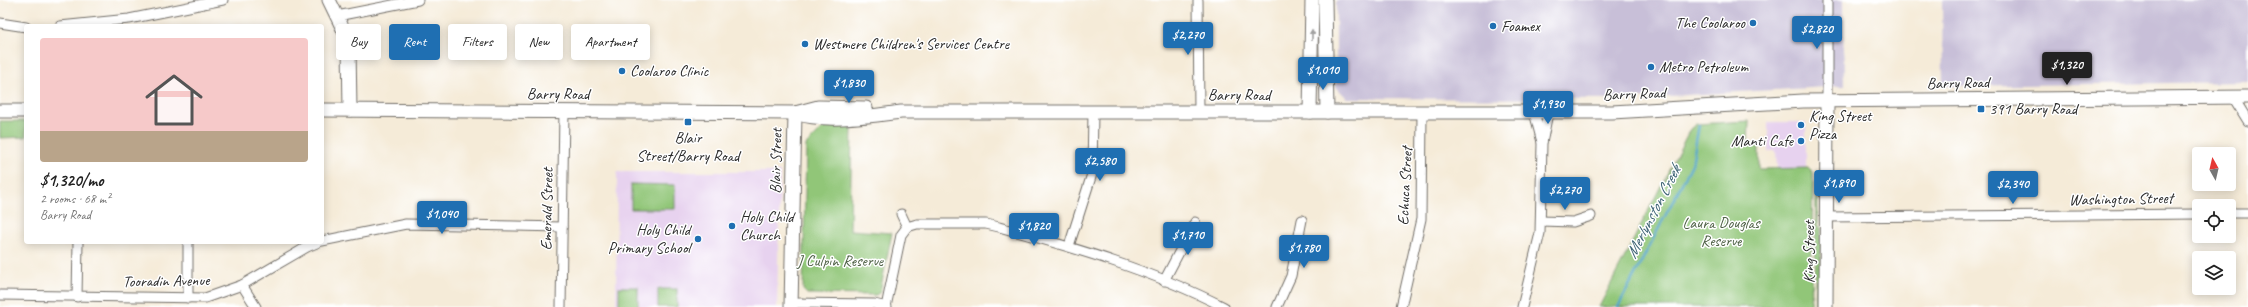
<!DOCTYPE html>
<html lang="en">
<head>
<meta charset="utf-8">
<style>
  body { margin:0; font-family:Caveat,sans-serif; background:#f6f6f6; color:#222; height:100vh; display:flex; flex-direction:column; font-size:15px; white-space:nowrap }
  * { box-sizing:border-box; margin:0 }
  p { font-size:13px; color:#767676 }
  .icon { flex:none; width:22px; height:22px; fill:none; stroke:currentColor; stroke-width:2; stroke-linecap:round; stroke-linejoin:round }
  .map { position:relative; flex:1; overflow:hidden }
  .details { position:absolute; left:24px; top:24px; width:300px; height:220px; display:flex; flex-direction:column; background:#fff; border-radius:4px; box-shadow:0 2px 10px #0003 }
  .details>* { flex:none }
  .hud { position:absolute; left:336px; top:24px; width:380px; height:36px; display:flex; gap:8px }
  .needle { width:26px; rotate:352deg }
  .buttons { position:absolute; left:2192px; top:147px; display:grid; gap:8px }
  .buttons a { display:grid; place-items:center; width:44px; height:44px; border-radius:4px; background:#fff; box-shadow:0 2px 10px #0003; font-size:20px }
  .price { position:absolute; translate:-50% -34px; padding:0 9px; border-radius:4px; background:#1f6fb2; color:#fff; font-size:13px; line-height:26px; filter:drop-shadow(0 1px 2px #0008) }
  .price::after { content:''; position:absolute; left:50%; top:24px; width:12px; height:9px; margin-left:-6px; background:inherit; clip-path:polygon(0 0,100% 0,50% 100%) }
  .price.current { background:#222; color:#fff }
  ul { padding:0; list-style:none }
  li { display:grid; align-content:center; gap:8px; height:212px; padding:0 16px }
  li span { display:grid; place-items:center; height:124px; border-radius:4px; color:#555 }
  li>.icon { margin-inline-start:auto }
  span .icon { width:72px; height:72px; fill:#fffc; stroke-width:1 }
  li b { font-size:17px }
  .tag { padding:0 14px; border-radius:4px; background:#fff; box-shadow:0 2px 10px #0003; font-size:14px; line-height:36px }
  .tag.current { background:#1f6fb2; color:#fff }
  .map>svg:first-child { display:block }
  .built { fill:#e7d2ef }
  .industrial { fill:#c8bfd8 }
  .green { fill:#91c678; stroke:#5e7852 }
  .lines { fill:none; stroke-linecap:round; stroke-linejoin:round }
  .stream { stroke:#51a5cc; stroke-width:2.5 }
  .street-casing { stroke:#726e68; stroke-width:11 }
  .secondary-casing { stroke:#726e68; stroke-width:15 }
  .street { stroke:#fff; stroke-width:9 }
  .secondary { stroke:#fff; stroke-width:13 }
  .oneway { fill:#a0a0a0 }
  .poi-dot { fill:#1f6fb2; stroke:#fff; stroke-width:1.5 }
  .labels { text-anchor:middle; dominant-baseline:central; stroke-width:3; stroke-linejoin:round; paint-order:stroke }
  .poi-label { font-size:16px; fill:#2b2b2b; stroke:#fff; text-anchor:start }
  .street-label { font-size:16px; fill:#2b2b2b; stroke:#fff }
  .park-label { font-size:16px; fill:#4f6146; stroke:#fff }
  .water-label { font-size:17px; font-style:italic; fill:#3c6273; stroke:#fff }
</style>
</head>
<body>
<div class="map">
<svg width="2248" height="307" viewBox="0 0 2248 307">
  <rect width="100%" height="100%" fill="#fff"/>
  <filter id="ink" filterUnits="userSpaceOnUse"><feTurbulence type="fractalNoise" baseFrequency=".025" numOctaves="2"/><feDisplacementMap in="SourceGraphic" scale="8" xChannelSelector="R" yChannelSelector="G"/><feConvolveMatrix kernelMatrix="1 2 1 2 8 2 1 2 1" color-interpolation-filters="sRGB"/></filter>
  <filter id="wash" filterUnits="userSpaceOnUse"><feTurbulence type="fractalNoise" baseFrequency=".012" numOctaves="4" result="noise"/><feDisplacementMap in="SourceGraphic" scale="16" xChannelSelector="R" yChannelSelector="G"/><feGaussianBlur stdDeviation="0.9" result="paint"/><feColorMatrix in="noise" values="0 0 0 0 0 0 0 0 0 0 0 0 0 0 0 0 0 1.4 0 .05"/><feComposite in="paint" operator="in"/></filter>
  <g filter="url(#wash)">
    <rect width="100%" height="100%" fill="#f5ebd8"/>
    <g class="built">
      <polygon points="1768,122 1806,122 1806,168 1777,169 1776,151 1768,151"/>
      <polygon points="617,172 780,172 777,307 616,307"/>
    </g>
    <g class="industrial">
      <polygon points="1336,0 1843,0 1844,86 1616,99 1347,98 1336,87"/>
      <polygon points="1942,0 2248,0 2248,82 1943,86"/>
    </g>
    <g class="green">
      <polygon points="0,121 26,121 26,137 0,138"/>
      <polygon points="1749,121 1748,145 1759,146 1759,169 1808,168 1813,173 1811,307 1599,307 1690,129 1696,124"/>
      <polygon points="825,126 852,126 850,230 892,233 880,292 876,295 807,294 803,290 806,145"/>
      <polygon points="631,184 675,185 675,209 631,209"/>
      <polygon points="1816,184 1818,184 1818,225 1821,228 1821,290 1818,294 1818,307 1815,307"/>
      <rect x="619" y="287" width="19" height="20"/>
      <rect x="658" y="289" width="19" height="18"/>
    </g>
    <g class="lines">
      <polyline class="stream" points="1618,307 1692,164 1699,125"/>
    </g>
  </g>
  <g filter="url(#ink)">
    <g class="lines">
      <g class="street-casing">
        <g id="street">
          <polyline points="1198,0 1199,112"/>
          <polyline points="1827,0 1827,101"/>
          <polyline points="337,16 418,0"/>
          <polyline points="0,23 26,27"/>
          <polyline points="60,26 129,19 223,0"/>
          <polyline points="2233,97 2248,121"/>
          <polyline points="1534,112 1542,142"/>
          <polyline points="2229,213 2248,213"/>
          <polyline points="901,214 907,227"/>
          <polyline points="1826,217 2199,214"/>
          <polyline points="1541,221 1573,222 1591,216"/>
          <polyline points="322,241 406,224 562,227"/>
          <polyline points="1069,246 1092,174 1093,112"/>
          <polyline points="1164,281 1195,222"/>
          <polyline points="242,285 256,307"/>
          <polyline points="0,295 205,298 242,285 307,247 319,242"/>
          <polyline points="77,297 78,242"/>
          <polyline points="188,298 188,242"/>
          <polyline points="791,303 874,304 887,307"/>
          <polyline points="561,307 564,111"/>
          <path d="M 886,307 L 901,235 L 907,227 L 917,224 L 986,224 L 999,227 C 1075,248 1154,271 1224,307"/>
          <polyline points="1277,307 1291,276 1302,220"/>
          <polyline points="1401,307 1421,219 1422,112"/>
          <polyline points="1522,307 1540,233 1542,143 1548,113"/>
        </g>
      </g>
      <g class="secondary-casing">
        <g id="secondary">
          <polyline points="329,0 345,33 349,46 350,110"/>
          <polyline points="1325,0 1327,112"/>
          <path d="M 322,110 L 795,113 C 825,123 869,116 901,112 L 1612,112 L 1803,101 L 2248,97"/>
          <polyline points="0,111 26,111"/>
          <polyline points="1310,112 1312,0"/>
          <polyline points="795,113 818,107 866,108"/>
          <polyline points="791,307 795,113"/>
          <polyline points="1826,307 1827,101"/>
        </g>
      </g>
      <use href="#street" class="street"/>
      <use href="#secondary" class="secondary"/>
    </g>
    <defs><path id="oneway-solid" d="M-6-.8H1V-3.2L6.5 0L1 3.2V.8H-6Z"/></defs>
    <use class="oneway" href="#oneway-solid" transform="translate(1312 35) rotate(-90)"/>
  </g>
  <g class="poi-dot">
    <circle cx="1753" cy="23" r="4"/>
    <circle cx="1493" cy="26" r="4"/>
    <circle cx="805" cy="44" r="4"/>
    <circle cx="1651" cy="67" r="4"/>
    <circle cx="622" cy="71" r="4"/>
    <rect x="1977" y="105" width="8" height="8" rx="2"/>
    <rect x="684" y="118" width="8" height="8" rx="2"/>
    <circle cx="1801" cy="125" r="4"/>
    <circle cx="1801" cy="141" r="4"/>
    <circle cx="732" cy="226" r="4"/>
    <circle cx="698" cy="239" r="4"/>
  </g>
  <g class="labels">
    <g class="poi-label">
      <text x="1745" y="23" text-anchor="end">The Coolaroo</text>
      <text x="1501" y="26">Foamex</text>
      <text x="813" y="44">Westmere Children's Services Centre</text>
      <text x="1659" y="67">Metro Petroleum</text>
      <text x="630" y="71">Coolaroo Clinic</text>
      <text x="1989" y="109">391 Barry Road</text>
      <text x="1809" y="116">King Street<tspan x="1809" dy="18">Pizza</tspan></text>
      <text x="688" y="138" text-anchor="middle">Blair<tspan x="688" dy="18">Street/Barry Road</tspan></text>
      <text x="1793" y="141" text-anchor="end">Manti Cafe</text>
      <text x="740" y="217">Holy Child<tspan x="740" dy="18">Church</tspan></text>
      <text x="690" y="230" text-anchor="end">Holy Child<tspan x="690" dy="18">Primary School</tspan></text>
    </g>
    <g class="street-label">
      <text transform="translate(1958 83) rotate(-1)">Barry Road</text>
      <text x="558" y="94">Barry Road</text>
      <text transform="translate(1634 94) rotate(-2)">Barry Road</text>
      <text x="1239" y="95">Barry Road</text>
      <text transform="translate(776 161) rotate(-89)">Blair Street</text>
      <text transform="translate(1405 186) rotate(-87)">Echuca Street</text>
      <text transform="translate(2121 199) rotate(-1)">Washington Street</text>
      <text transform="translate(547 209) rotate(-89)">Emerald Street</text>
      <text transform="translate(1809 252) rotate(-90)">King Street</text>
      <text transform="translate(166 281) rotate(-1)">Tooradin Avenue</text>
    </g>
    <g class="park-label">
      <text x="1721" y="223">Laura Douglas<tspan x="1721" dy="18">Reserve</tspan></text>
      <text x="840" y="261">J Culpin Reserve</text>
    </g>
    <g class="water-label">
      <text transform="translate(1653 212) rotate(-63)">Merlynston Creek</text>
    </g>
  </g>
</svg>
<div class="buttons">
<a><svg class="needle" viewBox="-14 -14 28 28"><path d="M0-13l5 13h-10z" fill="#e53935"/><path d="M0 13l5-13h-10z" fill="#767676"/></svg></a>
<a><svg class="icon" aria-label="locate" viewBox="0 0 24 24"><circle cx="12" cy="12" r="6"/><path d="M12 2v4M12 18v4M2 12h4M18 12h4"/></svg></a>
<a><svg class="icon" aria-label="layers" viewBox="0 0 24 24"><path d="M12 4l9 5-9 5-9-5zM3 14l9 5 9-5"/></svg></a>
</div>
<b class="price" style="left:1817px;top:50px">$2,820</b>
<b class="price" style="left:1188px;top:56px">$2,270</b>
<b class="price current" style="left:2067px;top:86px">$1,320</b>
<b class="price" style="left:1323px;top:91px">$1,010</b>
<b class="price" style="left:849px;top:104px">$1,830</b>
<b class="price" style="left:1548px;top:125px">$1,930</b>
<b class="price" style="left:1100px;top:182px">$2,580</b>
<b class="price" style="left:1839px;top:204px">$1,890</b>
<b class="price" style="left:2013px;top:205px">$2,340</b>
<b class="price" style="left:1565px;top:211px">$2,270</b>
<b class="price" style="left:442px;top:235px">$1,040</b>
<b class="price" style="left:1034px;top:247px">$1,820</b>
<b class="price" style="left:1188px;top:256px">$1,710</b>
<b class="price" style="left:1304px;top:269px">$1,780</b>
<div class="hud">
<a class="tag">Buy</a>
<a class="tag current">Rent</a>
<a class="tag">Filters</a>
<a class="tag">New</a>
<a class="tag">Apartment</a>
</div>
<section class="details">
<ul>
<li><span style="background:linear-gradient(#f6c9c9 75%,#b9a48a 0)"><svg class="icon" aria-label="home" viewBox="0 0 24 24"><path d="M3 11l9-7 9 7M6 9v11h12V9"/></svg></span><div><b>$1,320/mo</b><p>2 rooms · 68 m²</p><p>Barry Road</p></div></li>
</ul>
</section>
</div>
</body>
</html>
